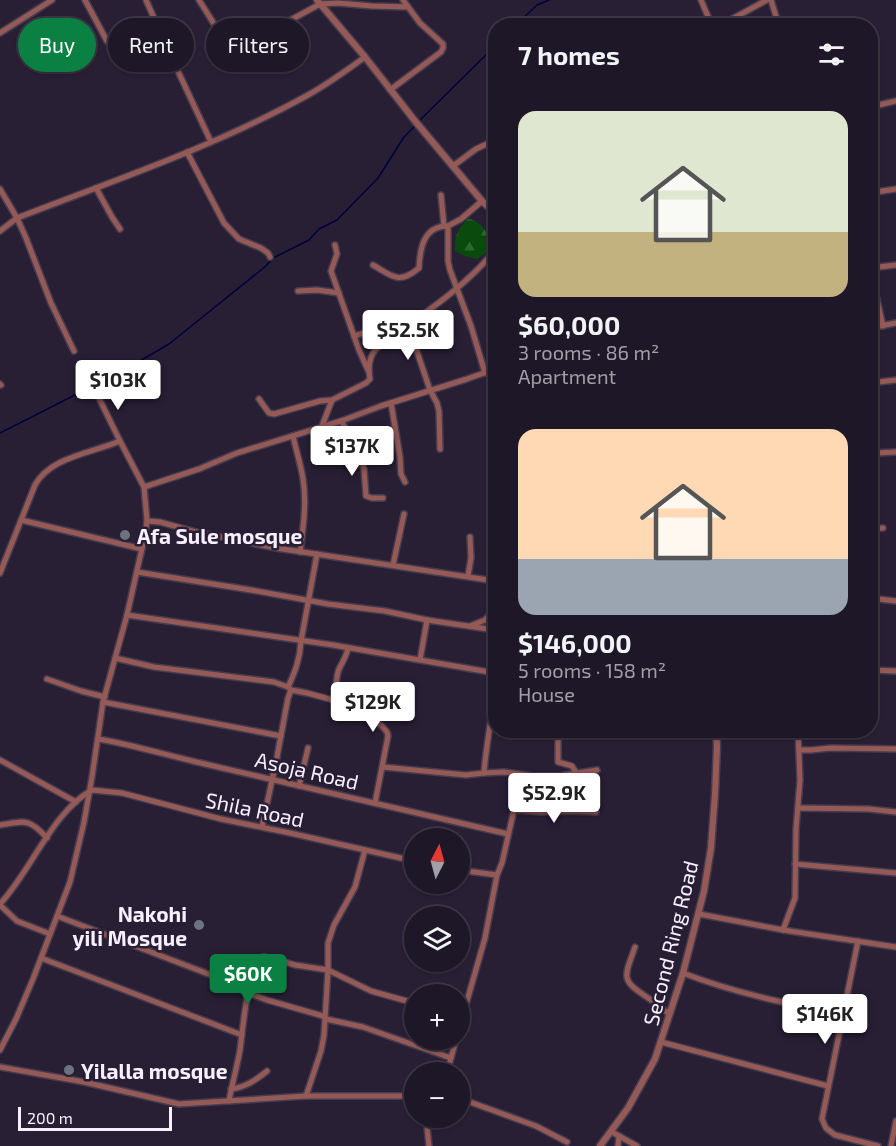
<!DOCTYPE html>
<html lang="en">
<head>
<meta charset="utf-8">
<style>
  body { margin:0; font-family:"Exo 2",sans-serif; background:#2b2433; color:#f1f3f6; height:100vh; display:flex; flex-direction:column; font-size:22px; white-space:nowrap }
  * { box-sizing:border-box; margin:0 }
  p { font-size:20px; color:#a19fa7 }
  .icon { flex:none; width:33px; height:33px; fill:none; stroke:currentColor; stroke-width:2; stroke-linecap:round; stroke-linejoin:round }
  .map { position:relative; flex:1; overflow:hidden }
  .sheet { position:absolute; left:488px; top:18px; width:390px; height:720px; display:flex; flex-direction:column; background:#1e1727; border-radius:24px; box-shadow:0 2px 4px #0004,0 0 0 2px #3c3644 }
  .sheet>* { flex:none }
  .top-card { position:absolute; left:18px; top:18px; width:380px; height:54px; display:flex; gap:12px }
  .needle { width:39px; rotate:6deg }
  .buttons { position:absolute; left:404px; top:828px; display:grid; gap:12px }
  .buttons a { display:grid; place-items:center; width:66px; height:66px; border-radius:50%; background:#1e1727; box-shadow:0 2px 4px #0004,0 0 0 2px #3c3644; font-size:30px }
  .scale { position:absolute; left:18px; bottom:15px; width:154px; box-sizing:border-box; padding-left:6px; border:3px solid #f6f0ff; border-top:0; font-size:16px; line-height:21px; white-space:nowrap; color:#f6f0ff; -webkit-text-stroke:4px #281f34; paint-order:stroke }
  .price { position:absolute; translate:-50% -51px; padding:0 14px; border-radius:6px; background:#fff; color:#222; font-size:20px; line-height:39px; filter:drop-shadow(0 2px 3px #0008) }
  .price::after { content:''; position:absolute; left:50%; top:36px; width:18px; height:14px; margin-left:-9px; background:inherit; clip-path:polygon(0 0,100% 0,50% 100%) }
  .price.current { background:#0b8043; color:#fff }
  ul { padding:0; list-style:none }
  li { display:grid; align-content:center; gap:12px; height:318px; padding:0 30px }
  li span { display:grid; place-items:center; height:186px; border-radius:18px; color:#555 }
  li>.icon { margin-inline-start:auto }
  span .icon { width:108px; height:108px; fill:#fffc; stroke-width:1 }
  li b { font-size:26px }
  h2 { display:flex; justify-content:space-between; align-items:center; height:72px; padding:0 30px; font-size:26px }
  .tag { padding:0 21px; border-radius:27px; background:#1e1727; box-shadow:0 2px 4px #0004,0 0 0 2px #3c3644; font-size:21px; line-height:54px }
  .tag.current { background:#0b8043; color:#fff }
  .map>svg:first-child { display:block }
  .forest { fill:url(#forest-firs) }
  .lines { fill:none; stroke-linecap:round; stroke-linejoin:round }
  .stream { stroke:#01003d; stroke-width:1.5 }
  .minor-casing { stroke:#453c50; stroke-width:8 }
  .tertiary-casing { stroke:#453c50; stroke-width:9 }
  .minor { stroke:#955956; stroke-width:5 }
  .tertiary { stroke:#955956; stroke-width:6 }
  .worship-dot { fill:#6b7280; stroke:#281f34; stroke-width:2 }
  .labels { text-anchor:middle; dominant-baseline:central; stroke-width:5; stroke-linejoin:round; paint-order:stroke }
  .poi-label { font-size:21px; font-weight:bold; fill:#f6f0ff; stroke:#281f34; text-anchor:start }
  .street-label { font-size:21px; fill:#f6f0ff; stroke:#281f34 }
</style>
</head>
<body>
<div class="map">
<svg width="896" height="1146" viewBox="0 0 896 1146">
  <defs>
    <pattern id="forest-firs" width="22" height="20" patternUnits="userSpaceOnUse" patternTransform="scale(1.5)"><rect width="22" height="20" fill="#0a4b0d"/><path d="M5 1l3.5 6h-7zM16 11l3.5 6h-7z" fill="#2e6531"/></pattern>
  </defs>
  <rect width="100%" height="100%" fill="#281f34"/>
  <path class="forest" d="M 468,219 C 481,220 487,233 492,244 L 489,251 L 477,259 L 465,256 L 455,251 C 454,237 458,228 468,219 Z"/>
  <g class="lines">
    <g class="stream">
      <polyline points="515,26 537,5 549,0"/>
      <polyline points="418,122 495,46"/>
      <polyline points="0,433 126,369 169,344 266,266 273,258 309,240 319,229 337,220 378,178 404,137 415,126"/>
    </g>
    <g class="minor-casing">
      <g id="minor">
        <polyline points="85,0 107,41"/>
        <polyline points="146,0 170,54 211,142"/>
        <polyline points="199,0 231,51 237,54 245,51 276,28 320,4 338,3 372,6 408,7"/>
        <polyline points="701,0 712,26"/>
        <polyline points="771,0 779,26"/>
        <polyline points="719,26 767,0"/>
        <polyline points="0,33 52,0"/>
        <polyline points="390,90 441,52 443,48 443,44 420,23 403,0"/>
        <polyline points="870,107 896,101"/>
        <polyline points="187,152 224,223 239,239 261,248 268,253 270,257"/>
        <polyline points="453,166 476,149 495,140"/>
        <polyline points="96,188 112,217 120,229"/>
        <polyline points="0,189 17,218 26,238 51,303 74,351"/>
        <polyline points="870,193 896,189"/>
        <polyline points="441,195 444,226"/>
        <polyline points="482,201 461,219 448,226 448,261 450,270 471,326 485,373"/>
        <path d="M 0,231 L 17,218 C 115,180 216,146 308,95 C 328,84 347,70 365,57"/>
        <polyline points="335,245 337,254 331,271 359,350 368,370"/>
        <path d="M 373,265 C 392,276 399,285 419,268 C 420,249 423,226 448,226"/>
        <polyline points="870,268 896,265"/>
        <polyline points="870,269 883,326"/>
        <polyline points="298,291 317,290 339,293"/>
        <polyline points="408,325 430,390 437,403 439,411 440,449"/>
        <polyline points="870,328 896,323"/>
        <path d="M 354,336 C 371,331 386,325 404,328"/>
        <polyline points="0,384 1,385"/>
        <polyline points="870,385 870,383 896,380"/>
        <polyline points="95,390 120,441"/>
        <path d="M 259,399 L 269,413 L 274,414 L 320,401 L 332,400 L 366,383 L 370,379 C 368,368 369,356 377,348 C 417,318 464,289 495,250"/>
        <polyline points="391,403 400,457 401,474 405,482"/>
        <polyline points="341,421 358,447 364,469 366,496 372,498 383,498"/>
        <polyline points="322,426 332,400"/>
        <path d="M 293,436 C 296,450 301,465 303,479 C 307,503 303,528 300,552"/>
        <polyline points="870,455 876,453 896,452"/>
        <polyline points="21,520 142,549"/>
        <polyline points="147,521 160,522 196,532 276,548 495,581"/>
        <polyline points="870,529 883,528"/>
        <polyline points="393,565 404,514"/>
        <polyline points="137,572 251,590 328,604 385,611 427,620 495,630"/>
        <path d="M 0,573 L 35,485 C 50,457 92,453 120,441 L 144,487 L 199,469 L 237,453 L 341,421 L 381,406 L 467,379 L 495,369"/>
        <polyline points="468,576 471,558 470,537"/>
        <polyline points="870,598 896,601"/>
        <polyline points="127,615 333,645 495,673"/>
        <polyline points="470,626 485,620 495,609"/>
        <polyline points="115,658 154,667 274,682 288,687 291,690 307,693 337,701 361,705 375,721 382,726 387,732 388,736 375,803"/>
        <polyline points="420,660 427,620"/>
        <polyline points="870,670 896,671"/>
        <polyline points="47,679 81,691 105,697"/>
        <path d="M 288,687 C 295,672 300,659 301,641 L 317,554"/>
        <path d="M 495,689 C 492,717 486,745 484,773 L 504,772 L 533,776 L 559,776 L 597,770"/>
        <path d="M 337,701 C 336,690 335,676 340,667 C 344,660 346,656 348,649"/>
        <polyline points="103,702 281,736"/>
        <polyline points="560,730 558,742 558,762 572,766 577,774"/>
        <path d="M 98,739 C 134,745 169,756 205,764 C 306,787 407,811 508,834"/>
        <polyline points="799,750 811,750 831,748 896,749"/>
        <polyline points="0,760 76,802"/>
        <polyline points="383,767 466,775 484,773"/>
        <polyline points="299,786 308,748"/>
        <polyline points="798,808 869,809 896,812"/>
        <polyline points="514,810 541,812 570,811 596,812"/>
        <path d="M 0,825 C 25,821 29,818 47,838"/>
        <polyline points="262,827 277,757 288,698 291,690"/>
        <polyline points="795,864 896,873"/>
        <polyline points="459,870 497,875"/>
        <path d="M 0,904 C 31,871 53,811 92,790 L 122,793 L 221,819 L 290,833 L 414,861"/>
        <polyline points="0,905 17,921 50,934"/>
        <polyline points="699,914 783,930 896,947"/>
        <polyline points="57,916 211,975 248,993 267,1000 323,1016 326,1019 363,1027 451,1058"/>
        <polyline points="783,930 795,898 796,829 800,780 798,730"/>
        <polyline points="858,941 822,1119 826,1128 835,1135 878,1146"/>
        <path d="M 635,947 C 623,980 621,980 651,1000 C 659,1005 661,1009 670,1014"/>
        <polyline points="41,958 242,1035"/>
        <path d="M 683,973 C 734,993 789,1004 844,1015"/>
        <polyline points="459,1029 485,938 497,875 502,863 516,801 518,774"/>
        <polyline points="661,1042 828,1086"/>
        <polyline points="0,1050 16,1019 33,979 70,882 84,822 92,777 103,702 127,615 145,535 147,521 144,487"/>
        <polyline points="0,1067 84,1082 179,1104 306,1096 414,1096"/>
        <polyline points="447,1072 456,1040"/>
        <path d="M 231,1089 C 246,1087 256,1080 267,1071"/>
        <polyline points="306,1096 321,1051 324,1035 328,970 328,943 334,925 355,887 365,850"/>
        <polyline points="459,1098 536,1126 567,1142"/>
        <path d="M 229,1101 C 232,1084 237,1067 240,1050 C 243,1027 247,976 260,958 L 263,957 L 278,960 L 295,965 L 328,970 L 371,991 L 414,1003"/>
        <polyline points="427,1127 429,1146"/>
        <polyline points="612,1132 637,1146"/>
        <polyline points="618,1146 619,1136"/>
        <polyline points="891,1146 896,1121"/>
      </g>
    </g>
    <g class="tertiary-casing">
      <g id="tertiary">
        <polyline points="317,0 365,57 415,121 482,201 495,213"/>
        <polyline points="600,1146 628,1108 655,1059 683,973 704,891 711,848 715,794 717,746 716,730"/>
      </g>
    </g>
    <use href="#minor" class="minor"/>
    <use href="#tertiary" class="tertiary"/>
  </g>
  <g class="worship-dot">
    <circle cx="125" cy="535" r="6"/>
    <circle cx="199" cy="925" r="6"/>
    <circle cx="69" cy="1070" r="6"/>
  </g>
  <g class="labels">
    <g class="poi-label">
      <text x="137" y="535">Afa Sule mosque</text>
      <text x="187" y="913" text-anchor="end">Nakohi<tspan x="187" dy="24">yili Mosque</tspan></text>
      <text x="81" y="1070">Yilalla mosque</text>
    </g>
    <g class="street-label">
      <text transform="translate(307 770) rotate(13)">Asoja Road</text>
      <text transform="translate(255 809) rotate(12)">Shila Road</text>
      <text transform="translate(670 943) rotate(-76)">Second Ring Road</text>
    </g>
  </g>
</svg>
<div class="buttons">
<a><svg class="needle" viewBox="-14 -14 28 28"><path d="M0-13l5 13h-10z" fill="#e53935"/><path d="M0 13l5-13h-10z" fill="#a19fa7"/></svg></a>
<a><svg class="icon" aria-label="layers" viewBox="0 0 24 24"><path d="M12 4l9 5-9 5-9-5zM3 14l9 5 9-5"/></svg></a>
<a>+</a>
<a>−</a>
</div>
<div class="scale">200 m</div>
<b class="price" style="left:408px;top:361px">$52.5K</b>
<b class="price" style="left:118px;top:411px">$103K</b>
<b class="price" style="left:352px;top:477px">$137K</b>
<b class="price" style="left:373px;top:733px">$129K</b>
<b class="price" style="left:554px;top:824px">$52.9K</b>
<b class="price current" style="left:248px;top:1005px">$60K</b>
<b class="price" style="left:825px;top:1045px">$146K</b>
<div class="top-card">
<a class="tag current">Buy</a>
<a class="tag">Rent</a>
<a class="tag">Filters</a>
</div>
<section class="sheet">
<h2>7 homes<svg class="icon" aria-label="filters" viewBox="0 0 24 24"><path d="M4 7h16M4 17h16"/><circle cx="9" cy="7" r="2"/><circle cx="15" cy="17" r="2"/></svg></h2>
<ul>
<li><span style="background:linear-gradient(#dfe7d0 65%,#c2b280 0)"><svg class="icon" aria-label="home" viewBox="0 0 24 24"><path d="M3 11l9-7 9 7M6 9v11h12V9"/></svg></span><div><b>$60,000</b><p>3 rooms · 86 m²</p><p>Apartment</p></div></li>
<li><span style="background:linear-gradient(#ffd9b3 70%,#9aa5b1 0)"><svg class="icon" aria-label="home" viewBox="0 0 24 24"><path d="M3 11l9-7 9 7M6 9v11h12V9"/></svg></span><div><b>$146,000</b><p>5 rooms · 158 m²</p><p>House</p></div></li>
</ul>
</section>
</div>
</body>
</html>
